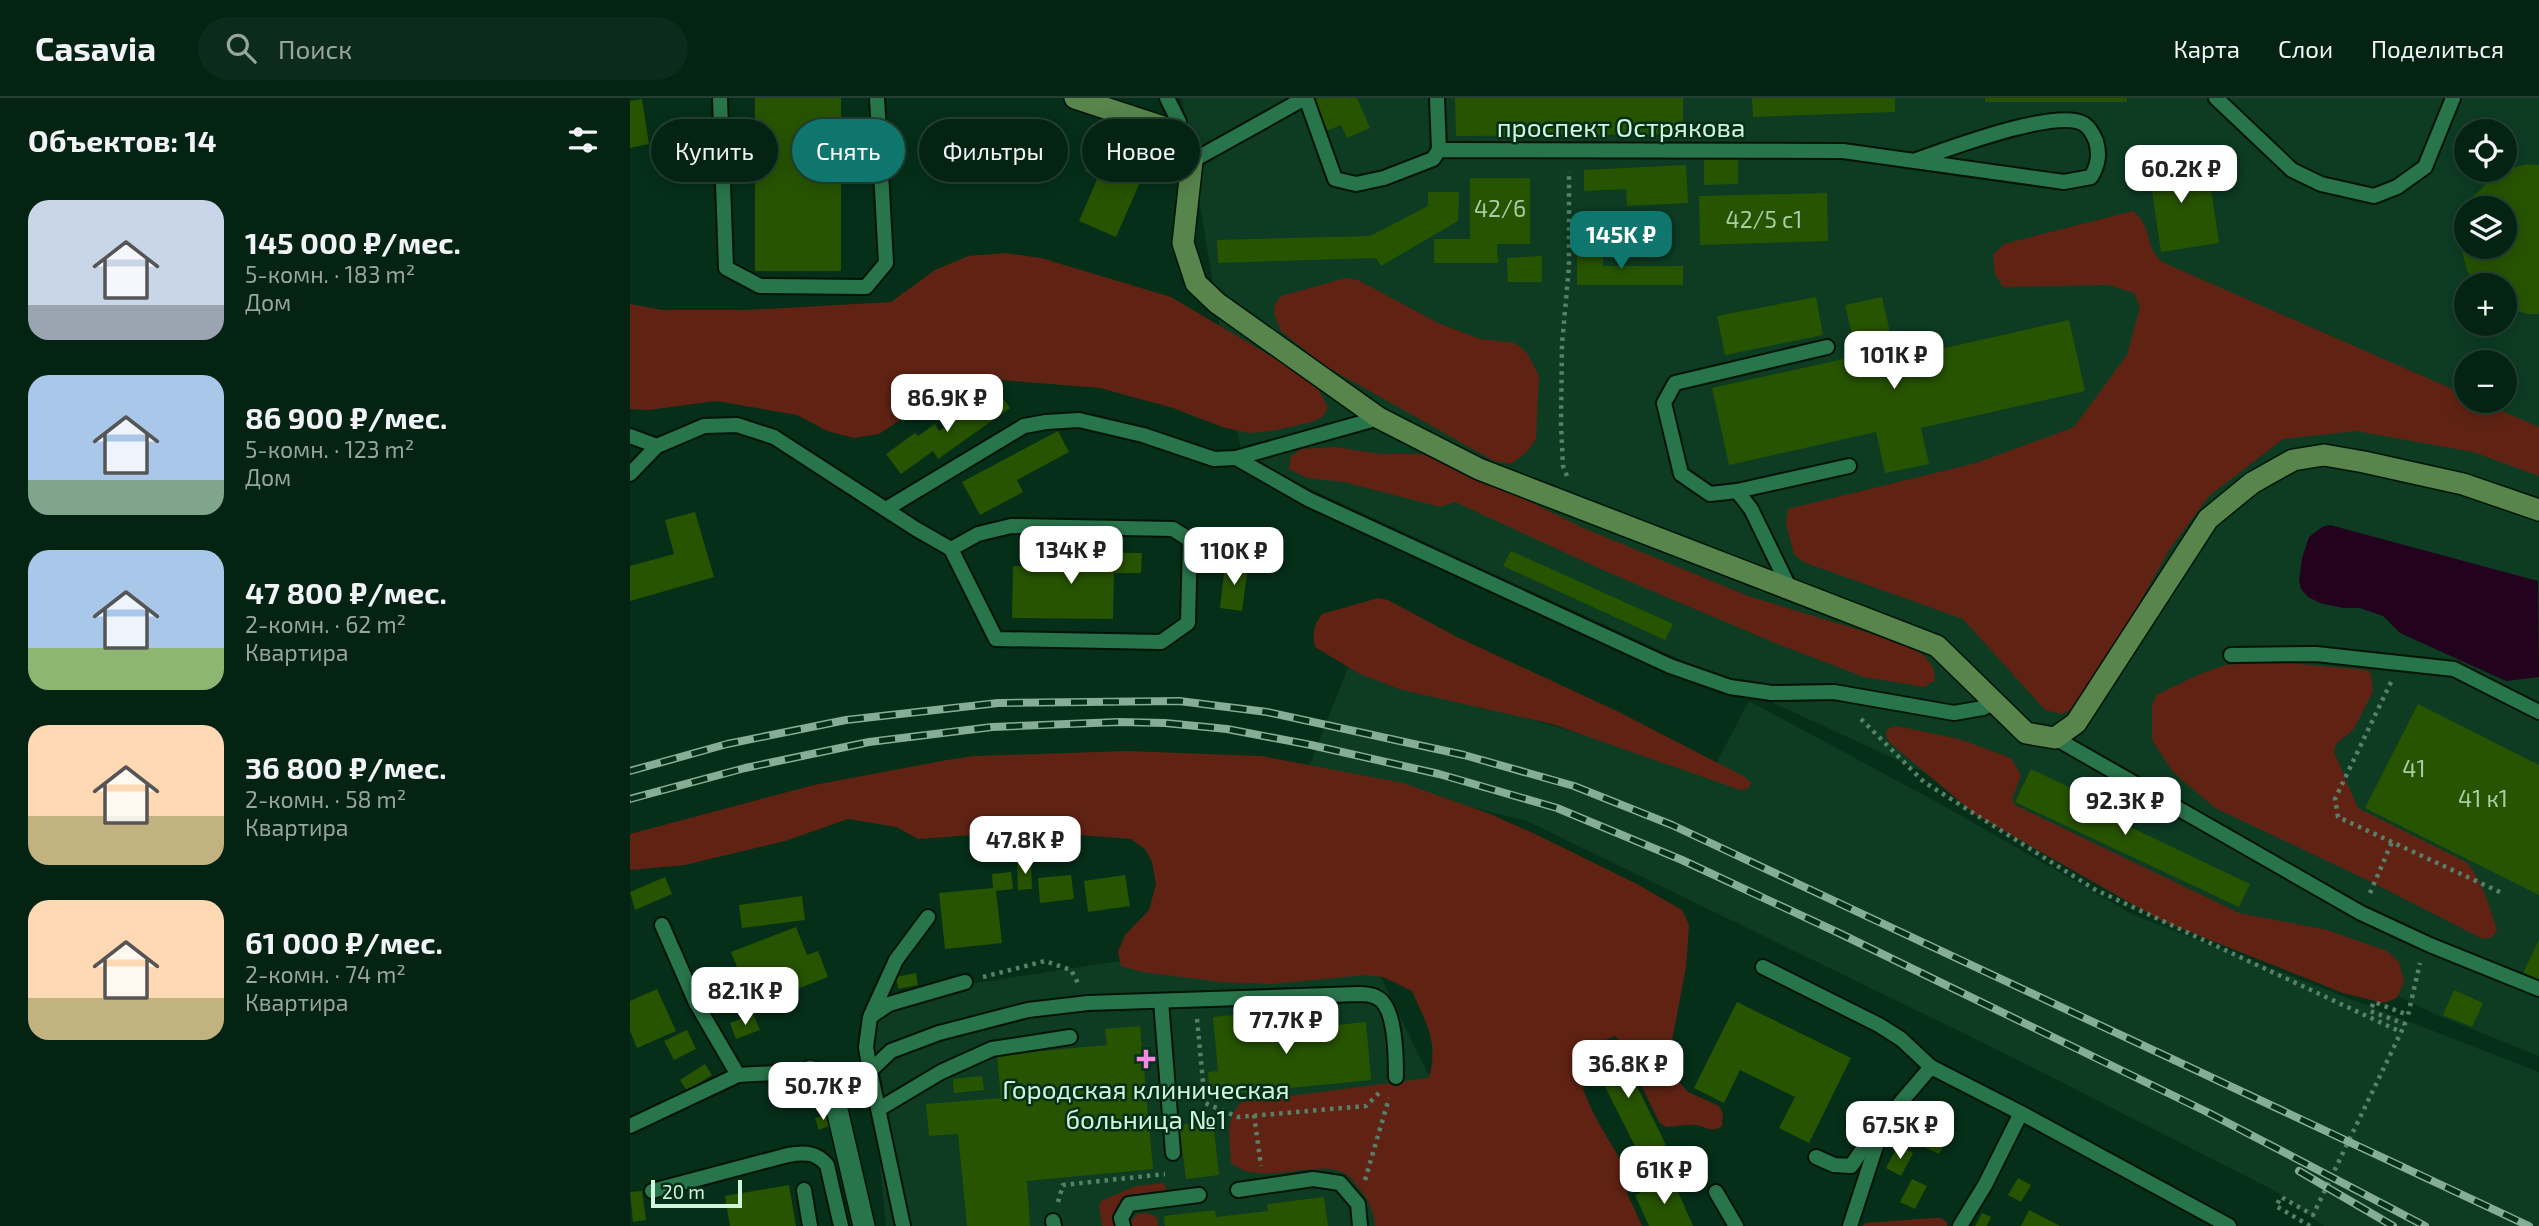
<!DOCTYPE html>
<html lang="ru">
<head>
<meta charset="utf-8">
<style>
  body { margin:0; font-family:"Exo 2",sans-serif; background:#0d2b1c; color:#f1f3f6; height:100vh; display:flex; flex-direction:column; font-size:26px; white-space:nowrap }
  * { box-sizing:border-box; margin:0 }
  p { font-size:23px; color:#97a4a0 }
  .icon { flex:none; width:38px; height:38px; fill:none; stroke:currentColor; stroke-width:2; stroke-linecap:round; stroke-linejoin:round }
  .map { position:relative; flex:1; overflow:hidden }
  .drawer { display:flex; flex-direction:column; background:#042313; width:630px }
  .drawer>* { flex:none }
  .banner { position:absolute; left:21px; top:21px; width:665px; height:63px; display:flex; gap:14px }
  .controls { position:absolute; left:1824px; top:21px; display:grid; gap:14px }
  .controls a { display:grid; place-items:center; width:63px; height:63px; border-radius:50%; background:#042313; box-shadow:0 4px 18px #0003,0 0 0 2px #254033; font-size:35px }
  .scale { position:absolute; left:21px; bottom:18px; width:91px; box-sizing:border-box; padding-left:7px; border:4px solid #d0f5dc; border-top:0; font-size:19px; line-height:24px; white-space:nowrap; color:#d0f5dc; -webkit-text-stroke:5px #052f19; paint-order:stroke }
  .price { position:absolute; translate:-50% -60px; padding:0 16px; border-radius:14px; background:#fff; color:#222; font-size:23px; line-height:46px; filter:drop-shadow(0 2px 4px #0008) }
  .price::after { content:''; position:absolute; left:50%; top:42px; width:21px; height:16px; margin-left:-10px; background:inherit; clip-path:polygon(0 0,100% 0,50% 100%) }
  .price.on { background:#0f766e; color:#fff }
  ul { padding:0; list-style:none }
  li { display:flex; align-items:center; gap:21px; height:175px; padding:0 28px }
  li span { display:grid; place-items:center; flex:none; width:196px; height:140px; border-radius:21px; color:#555 }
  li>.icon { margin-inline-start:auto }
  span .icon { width:84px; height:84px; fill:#fffc; stroke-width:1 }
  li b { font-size:30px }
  h2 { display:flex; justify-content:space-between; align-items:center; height:84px; padding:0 28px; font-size:30px }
  .chip { padding:0 24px; border-radius:32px; background:#042313; box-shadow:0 4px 18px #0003,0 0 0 2px #254033; font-size:24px; line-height:63px }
  .chip.on { background:#0f766e; color:#fff }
  header { display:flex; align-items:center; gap:42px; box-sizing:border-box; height:98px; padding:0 35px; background:#042313; border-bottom:2px solid #254033 }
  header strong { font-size:33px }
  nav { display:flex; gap:38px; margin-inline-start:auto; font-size:24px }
  .search { width:490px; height:63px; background:#0d2b1c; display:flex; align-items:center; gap:18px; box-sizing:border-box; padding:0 24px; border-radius:38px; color:#97a4a0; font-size:26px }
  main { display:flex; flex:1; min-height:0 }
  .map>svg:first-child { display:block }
  .built { fill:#0d3c23; fill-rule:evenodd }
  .green { fill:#602313 }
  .water { fill:#22021d }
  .building { fill:#275400 }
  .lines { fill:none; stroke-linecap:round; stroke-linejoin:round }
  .lane-casing { stroke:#001408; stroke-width:18 }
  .street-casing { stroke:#001408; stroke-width:24 }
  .secondary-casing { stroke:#001408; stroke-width:24 }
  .path { stroke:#588069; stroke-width:4.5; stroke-dasharray:3.5 5; stroke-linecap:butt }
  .lane { stroke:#29754b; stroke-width:14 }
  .street { stroke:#29754b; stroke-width:21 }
  .secondary { stroke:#57854c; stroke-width:21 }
  .rail-casing { stroke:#86ad95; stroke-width:8 }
  .rail { stroke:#052f19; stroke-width:5; stroke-dasharray:16; stroke-linecap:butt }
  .poi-dot { fill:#fc86e4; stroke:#052f19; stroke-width:2.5 }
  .labels { text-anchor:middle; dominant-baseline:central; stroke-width:5; stroke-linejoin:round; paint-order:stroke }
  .number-label { font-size:23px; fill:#a6cda5 }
  .street-label { font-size:26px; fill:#d0f5dc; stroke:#052f19 }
  .poi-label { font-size:26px; fill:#d0f5dc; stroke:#052f19 }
</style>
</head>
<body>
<header>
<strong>Casavia</strong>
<div class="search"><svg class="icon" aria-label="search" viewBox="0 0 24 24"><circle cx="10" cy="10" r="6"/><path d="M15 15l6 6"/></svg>Поиск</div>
<nav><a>Карта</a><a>Слои</a><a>Поделиться</a></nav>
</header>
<main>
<section class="drawer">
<h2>Объектов: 14<svg class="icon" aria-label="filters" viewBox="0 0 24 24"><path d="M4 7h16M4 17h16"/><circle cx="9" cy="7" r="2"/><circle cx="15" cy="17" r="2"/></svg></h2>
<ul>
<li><span style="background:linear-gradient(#c9d6e8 75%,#9aa5b1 0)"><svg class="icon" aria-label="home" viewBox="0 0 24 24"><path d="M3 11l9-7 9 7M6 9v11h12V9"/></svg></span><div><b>145 000 ₽/мес.</b><p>5-комн. · 183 m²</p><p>Дом</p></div></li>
<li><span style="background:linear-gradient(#a9c7e8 75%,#7fa58c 0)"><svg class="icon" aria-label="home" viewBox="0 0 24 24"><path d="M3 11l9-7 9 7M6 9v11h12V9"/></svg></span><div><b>86 900 ₽/мес.</b><p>5-комн. · 123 m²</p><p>Дом</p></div></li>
<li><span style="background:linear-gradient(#a9c7e8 70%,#8fb573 0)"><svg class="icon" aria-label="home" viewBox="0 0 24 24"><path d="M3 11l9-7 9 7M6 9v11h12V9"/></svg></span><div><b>47 800 ₽/мес.</b><p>2-комн. · 62 m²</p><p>Квартира</p></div></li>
<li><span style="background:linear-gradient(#ffd9b3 65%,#c2b280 0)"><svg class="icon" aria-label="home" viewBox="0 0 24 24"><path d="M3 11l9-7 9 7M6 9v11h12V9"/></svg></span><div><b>36 800 ₽/мес.</b><p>2-комн. · 58 m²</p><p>Квартира</p></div></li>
<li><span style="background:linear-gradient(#ffd9b3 70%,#c2b280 0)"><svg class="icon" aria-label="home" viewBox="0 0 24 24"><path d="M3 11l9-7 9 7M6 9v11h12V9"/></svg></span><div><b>61 000 ₽/мес.</b><p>2-комн. · 74 m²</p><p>Квартира</p></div></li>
</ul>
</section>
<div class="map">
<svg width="1909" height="1128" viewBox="0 0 1909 1128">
  <rect width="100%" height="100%" fill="#052f19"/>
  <g class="built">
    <path d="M 552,0 L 1909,0 L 1909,958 L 1807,917 L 1605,818 L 674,388 L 611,354 ZM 1836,33 L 1874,33 L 1874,72 L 1836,72 ZM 1836,110 L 1874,110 L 1874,149 L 1836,149 ZM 1836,187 L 1874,187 L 1874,226 L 1836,226 ZM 1836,264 L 1874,264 L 1874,303 L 1836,303 Z"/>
    <polygon points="719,567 1081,675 1119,603 1314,708 1504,817 1909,974 1909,1128 1694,1128 1647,1094 1372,954 897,723 679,669"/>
    <polygon points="725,827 873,1128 256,1128 243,1001 239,922 338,886"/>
  </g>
  <g class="green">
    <path d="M 1503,113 C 1525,132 1512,145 1532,164 L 1836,297 L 1836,303 L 1849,303 L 1909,329 L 1909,378 L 1843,354 L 1726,333 L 1653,341 L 1579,398 L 1539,452 L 1453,606 L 1432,616 L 1415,612 L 1333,521 L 1176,465 L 1164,457 L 1156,425 L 1158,411 L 1346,365 L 1444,329 L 1497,257 L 1510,209 L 1504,195 L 1478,187 L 1373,189 L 1365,176 L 1363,157 L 1374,146 Z"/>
    <polygon points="376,155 411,160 541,199 656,267 688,291 698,309 693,318 682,324 642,333 619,335 592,329 543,310 470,290 369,282 320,289 249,336 224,340 197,333 167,317 86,303 19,312 0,311 0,206 32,212 117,212 261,204 305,172 338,158"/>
    <polygon points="716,180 728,182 808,225 850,241 885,245 897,255 909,278 906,341 897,354 881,366 864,363 695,268 651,233 644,216 645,206 651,198"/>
    <path d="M 705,349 L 751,356 L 787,356 L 814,361 L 951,429 L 1118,498 L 1279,547 C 1292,557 1308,565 1304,583 L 1294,589 L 1234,579 L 1145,545 L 975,473 L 825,404 L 810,409 L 714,384 L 677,380 L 659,371 L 661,358 L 671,351 Z"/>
    <path d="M 748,500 L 758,502 L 827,539 L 989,614 L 1113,678 L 1121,684 L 1119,690 L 1110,692 L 922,626 L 772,592 L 730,576 L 685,549 C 682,537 684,526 692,516 Z"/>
    <path d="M 1645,564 L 1737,572 L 1741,576 L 1743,593 L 1724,631 L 1706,646 L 1704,654 L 1728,710 L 1836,764 C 1852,781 1860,810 1867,832 L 1862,839 L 1853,841 L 1735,781 L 1585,710 L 1543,674 L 1522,642 L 1522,608 L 1526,597 L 1570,576 L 1595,567 Z"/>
    <polygon points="1267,628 1329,641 1381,660 1391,677 1382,701 1385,707 1609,815 1697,832 1757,853 1769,864 1774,883 1767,900 1753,905 1713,895 1532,823 1346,717 1259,644 1256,637 1257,631"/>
    <path d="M 497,653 L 631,658 L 773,685 L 860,716 L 903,735 L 1007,786 L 1052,812 L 1059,827 L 1056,869 L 1041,948 L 1045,979 L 1058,994 L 1089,1008 L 1093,1016 L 1092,1028 C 1081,1036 1076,1028 1065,1027 C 1056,1026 1046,1029 1036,1029 L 1029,1024 L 990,943 L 985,938 L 959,949 L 949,958 C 944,995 980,1041 997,1073 L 1000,1085 L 997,1095 L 1012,1128 L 745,1128 C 744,1113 738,1100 728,1089 C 725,1085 721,1079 717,1077 C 691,1058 631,1091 601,1065 C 600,1043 594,1020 612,1004 L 799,980 C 809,943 796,926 782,893 L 753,879 L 735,877 L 642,886 L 591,884 L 512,874 L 491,868 L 488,854 L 495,837 L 519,812 L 526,786 L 522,764 L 515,751 L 501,741 L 400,733 L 288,741 L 266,729 L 218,721 L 155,743 L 55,767 L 0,772 L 0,736 L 184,687 L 317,662 L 344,658 Z"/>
    <path d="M 534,1085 L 537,1093 L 535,1097 C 512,1100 483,1097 488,1128 L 472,1128 L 469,1108 L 471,1103 L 506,1088 Z"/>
    <polygon points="519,1115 527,1120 528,1128 498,1128 507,1116"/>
    <polygon points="1303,1120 1311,1120 1317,1124 1317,1128 1232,1128 1236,1125"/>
  </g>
  <polygon class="water" points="1700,427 1908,483 1909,579 1876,583 1770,535 1753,518 1730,510 1713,510 1690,505 1678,499 1671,491 1669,483 1672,460 1679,439 1692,429"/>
  <g class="building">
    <rect x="125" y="0" width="86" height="173"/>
    <polygon points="689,0 727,0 740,30 717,40 711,27 694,34 681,4"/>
    <polygon points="825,0 1053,0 1053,36 826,38"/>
    <polygon points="1122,0 1265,0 1265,14 1123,19"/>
    <rect x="1355" y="0" width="142" height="4"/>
    <polygon points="12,1 19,46 0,50 0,3"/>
    <polygon points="470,38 521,59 486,139 449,123 468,79 455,73"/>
    <polygon points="1540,49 1545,81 1579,76 1589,145 1531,154 1516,53"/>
    <polygon points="1108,61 1108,86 1074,87 1074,62"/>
    <polygon points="1897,66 1909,67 1909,216 1897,216 1874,209 1874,187 1846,187 1837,173 1830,145 1835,114 1836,149 1874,149 1874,110 1837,110 1844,98 1863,79 1879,71"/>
    <polygon points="1056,67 1058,105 997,108 996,91 954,93 954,72"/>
    <polygon points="840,80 900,80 900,146 867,146 868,165 804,165 804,141 840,141"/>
    <polygon points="798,94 829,94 828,123 751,168 746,160 588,165 587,142 740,138 798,108"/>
    <polygon points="1197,95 1198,143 1070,147 1069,98"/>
    <polygon points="947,146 973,146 973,168 1053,168 1053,187 947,187"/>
    <polygon points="912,158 912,184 878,184 877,160"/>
    <polygon points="1186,199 1193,237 1095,257 1087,218"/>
    <polygon points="1252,199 1266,261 1439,222 1455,293 1291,330 1299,366 1255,375 1246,334 1099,367 1082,290 1227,258 1215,207"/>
    <polygon points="367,292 380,310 308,361 303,353 271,376 256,356 285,335 288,338 305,326 309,333"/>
    <polygon points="428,333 439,354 387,382 393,394 350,417 332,384"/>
    <polygon points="65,414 84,479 0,503 0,468 44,456 35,422"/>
    <polygon points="881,453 1043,526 1035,542 873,468"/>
    <polygon points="427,454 512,455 511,475 484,475 483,521 382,520 383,468 427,469"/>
    <polygon points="595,466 618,469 612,513 590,510"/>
    <polygon points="1788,606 1909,667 1909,797 1735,710"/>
    <polygon points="1401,671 1462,700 1458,709 1620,786 1609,809 1385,704"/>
    <polygon points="401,763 402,791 388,792 387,764"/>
    <polygon points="381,774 383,791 366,793 372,845 315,851 309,795 363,790 362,776"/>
    <polygon points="441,777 444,801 410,805 408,780"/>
    <polygon points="495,777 500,808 458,814 454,783"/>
    <polygon points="35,779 42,796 5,812 0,794"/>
    <polygon points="172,798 175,822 112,830 109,807"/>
    <polygon points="166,829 177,857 188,853 198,879 165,892 160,879 118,896 101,854"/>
    <polygon points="1909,842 1909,885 1892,877"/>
    <polygon points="286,875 288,887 268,891 266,879"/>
    <polygon points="27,891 46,933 7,950 0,933 0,903"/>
    <polygon points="1824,892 1853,905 1842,929 1813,917"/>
    <polygon points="1107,904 1221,960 1179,1045 1149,1030 1165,999 1110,972 1094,1005 1064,990"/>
    <polygon points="635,914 637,934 736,924 741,982 580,998 578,974 588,973 583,919"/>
    <polygon points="123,916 130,932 106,941 100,925"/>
    <polygon points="510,928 523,1071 397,1083 400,1128 337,1128 328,1036 299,1038 296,1006 371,1000 367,957 477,947 475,931"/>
    <polygon points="57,932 66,951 44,962 34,943"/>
    <polygon points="985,944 1036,1047 1011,1060 959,957"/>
    <polygon points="75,966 82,977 57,993 50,982"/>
    <polygon points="352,978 354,992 324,995 323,981"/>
    <polygon points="197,1016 201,1027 189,1032 185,1020"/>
    <polygon points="583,1023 589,1077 556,1081 549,1027"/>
    <polygon points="1305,1026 1321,1033 1309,1056 1294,1049"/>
    <polygon points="1268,1047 1283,1055 1271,1078 1256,1070"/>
    <polygon points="1042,1080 1063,1128 1019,1128 1005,1097"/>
    <polygon points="1388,1080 1401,1087 1391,1104 1378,1097"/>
    <polygon points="1282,1081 1297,1088 1285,1111 1270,1104"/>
    <polygon points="159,1087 166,1128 100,1128 95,1098"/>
    <polygon points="12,1093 16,1122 3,1124 0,1094"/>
    <polygon points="694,1099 698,1128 535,1128 534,1118 585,1112 586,1119 638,1113 637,1106"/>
    <polygon points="1399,1112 1430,1128 1391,1128"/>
    <polygon points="1352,1115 1361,1119 1357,1128 1345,1128"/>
  </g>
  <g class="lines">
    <g class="lane-casing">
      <g id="lane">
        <polyline points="90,0 96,170 130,188 236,189 256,165 247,0"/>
        <polyline points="537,0 549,24 551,39"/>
        <path d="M 676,0 L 705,81 L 726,86 L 754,80 L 803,61 L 809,52 L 1213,53 L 1434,84 L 1461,79 C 1468,67 1470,57 1466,43 C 1463,36 1460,30 1454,26 C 1427,9 1316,52 1286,62"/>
        <polyline points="807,0 809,52"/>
        <polyline points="1586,0 1662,72 1691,86 1744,98 1767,89 1795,69 1823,0"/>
        <polyline points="562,63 675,0"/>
        <polyline points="0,338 27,348"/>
        <polyline points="606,360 678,401 1040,568 1100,589 1142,595 1204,594 1324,615 1353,610 1364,604"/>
        <polyline points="0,376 27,348 74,328 107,327 144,339 286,431 321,451 348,436 381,428 543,431 560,442 558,525 531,544 366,541 321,451"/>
        <polyline points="1107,393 1080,396 1051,376 1034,305 1045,285 1197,249"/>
        <polyline points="256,411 394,328 416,324 449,322 513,337 584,361 606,360 749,320"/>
        <polyline points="1160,491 1121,411 1107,393 1219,368"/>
        <polyline points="1601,557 1686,556 1824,571 1909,614"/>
        <polyline points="1425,640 1731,815 1800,847 1909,891"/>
        <polyline points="32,827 66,905 108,977"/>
        <polyline points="1133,869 1249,927 1271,941 1301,969 1391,1015 1599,1128"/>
        <polyline points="531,903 543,1055"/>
        <polyline points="241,917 266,862 298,819"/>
        <polyline points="240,973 236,949 240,919 259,906 335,884"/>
        <polyline points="249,1011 311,974 362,951 440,939"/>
        <polyline points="0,1028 108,977 180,973"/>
        <polyline points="1186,1059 1204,1067 1221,1068 1241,1039 1249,1033"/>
        <polyline points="174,1092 180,1128"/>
        <polyline points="608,1092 683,1081 710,1085 728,1106 730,1128"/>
        <path d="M 22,1093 L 158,1057 C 174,1054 186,1054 197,1067 L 211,1128"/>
        <polyline points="1086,1094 1106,1128"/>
        <polyline points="423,1123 424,1128"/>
        <path d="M 273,1128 L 240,973 L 261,953 L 309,935 L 398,912 L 458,905 L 729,896 C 735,896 742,897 746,899 C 766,907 766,960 766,979"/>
        <polyline points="493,1128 491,1120 499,1106 569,1097"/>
        <polyline points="1220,1128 1247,1045 1265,1011 1301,969"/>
        <polyline points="1330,1128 1355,1087 1391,1015"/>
      </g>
    </g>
    <g class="street-casing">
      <polyline id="street" points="180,973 195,980 202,990 234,1128"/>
    </g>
    <g class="secondary-casing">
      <polyline id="secondary" points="445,0 536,30 551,39 562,63 553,145 566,185 587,205 749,320 849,371 1307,548 1396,635 1425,640 1446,625 1578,421 1622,385 1663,362 1694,357 1734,364 1833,386 1909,412"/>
    </g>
    <g class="path">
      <polyline points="937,378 933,368 931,326 932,246 939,168 939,73"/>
      <polyline points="1761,584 1705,701 1708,719 1872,795"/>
      <polyline points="1231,621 1294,684 1464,791 1771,934"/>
      <polyline points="1740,795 1762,744"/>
      <polyline points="353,879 415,863 441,872 448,885"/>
      <polyline points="567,921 575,1005 608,1019 736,1008 750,994"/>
      <polyline points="624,1017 631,1068"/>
      <polyline points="735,1082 759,1000"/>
      <polyline points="428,1104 433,1087 535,1076"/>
      <polyline points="1680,1128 1646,1108 1651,1099 1683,1117 1775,926 1740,913 1744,904 1778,917 1790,865"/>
    </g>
    <use href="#lane" class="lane"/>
    <use href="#street" class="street"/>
    <use href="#secondary" class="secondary"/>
    <g class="rail-casing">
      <g id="rail">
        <polyline points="0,673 97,646 216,622 368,605 549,603 637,614 834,657 944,688 1042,727 1899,1128"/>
        <polyline points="0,701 115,670 239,644 362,629 489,624 535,625 597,631 681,647 809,676 927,710 1052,762 1211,836 1577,1014 1795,1128"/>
        <polyline points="1669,1073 1763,1128"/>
      </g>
    </g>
    <use href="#rail" class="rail"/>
  </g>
  <path class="poi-dot" d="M512.5 950.5h7v7h7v7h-7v7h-7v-7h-7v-7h7z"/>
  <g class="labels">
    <g class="number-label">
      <text x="870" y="110">42/6</text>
      <text x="1134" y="121">42/5 с1</text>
      <text x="1784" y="670">41</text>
      <text x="1853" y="700">41 к1</text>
    </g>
    <g class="street-label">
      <text x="991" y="28">проспект Острякова</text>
    </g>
    <g class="poi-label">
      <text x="516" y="990">Городская клиническая<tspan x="516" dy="30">больница №1</tspan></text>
    </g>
  </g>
</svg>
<div class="controls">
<a><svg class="icon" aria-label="locate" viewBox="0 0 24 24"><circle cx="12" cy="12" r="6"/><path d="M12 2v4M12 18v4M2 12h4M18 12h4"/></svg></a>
<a><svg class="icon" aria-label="layers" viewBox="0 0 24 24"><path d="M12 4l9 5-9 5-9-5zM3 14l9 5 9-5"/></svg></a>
<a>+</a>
<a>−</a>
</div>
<div class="scale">20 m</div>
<b class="price" style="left:1551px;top:107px">60.2K ₽</b>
<b class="price on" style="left:991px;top:173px">145K ₽</b>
<b class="price" style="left:1264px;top:293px">101K ₽</b>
<b class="price" style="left:317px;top:336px">86.9K ₽</b>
<b class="price" style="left:441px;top:488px">134K ₽</b>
<b class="price" style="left:604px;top:489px">110K ₽</b>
<b class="price" style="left:1495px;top:739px">92.3K ₽</b>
<b class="price" style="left:395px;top:778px">47.8K ₽</b>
<b class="price" style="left:115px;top:929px">82.1K ₽</b>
<b class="price" style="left:656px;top:958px">77.7K ₽</b>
<b class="price" style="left:998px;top:1002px">36.8K ₽</b>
<b class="price" style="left:193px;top:1024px">50.7K ₽</b>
<b class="price" style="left:1270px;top:1063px">67.5K ₽</b>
<b class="price" style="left:1034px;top:1108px">61K ₽</b>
<div class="banner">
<a class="chip">Купить</a>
<a class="chip on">Снять</a>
<a class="chip">Фильтры</a>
<a class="chip">Новое</a>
</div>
</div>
</main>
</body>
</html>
